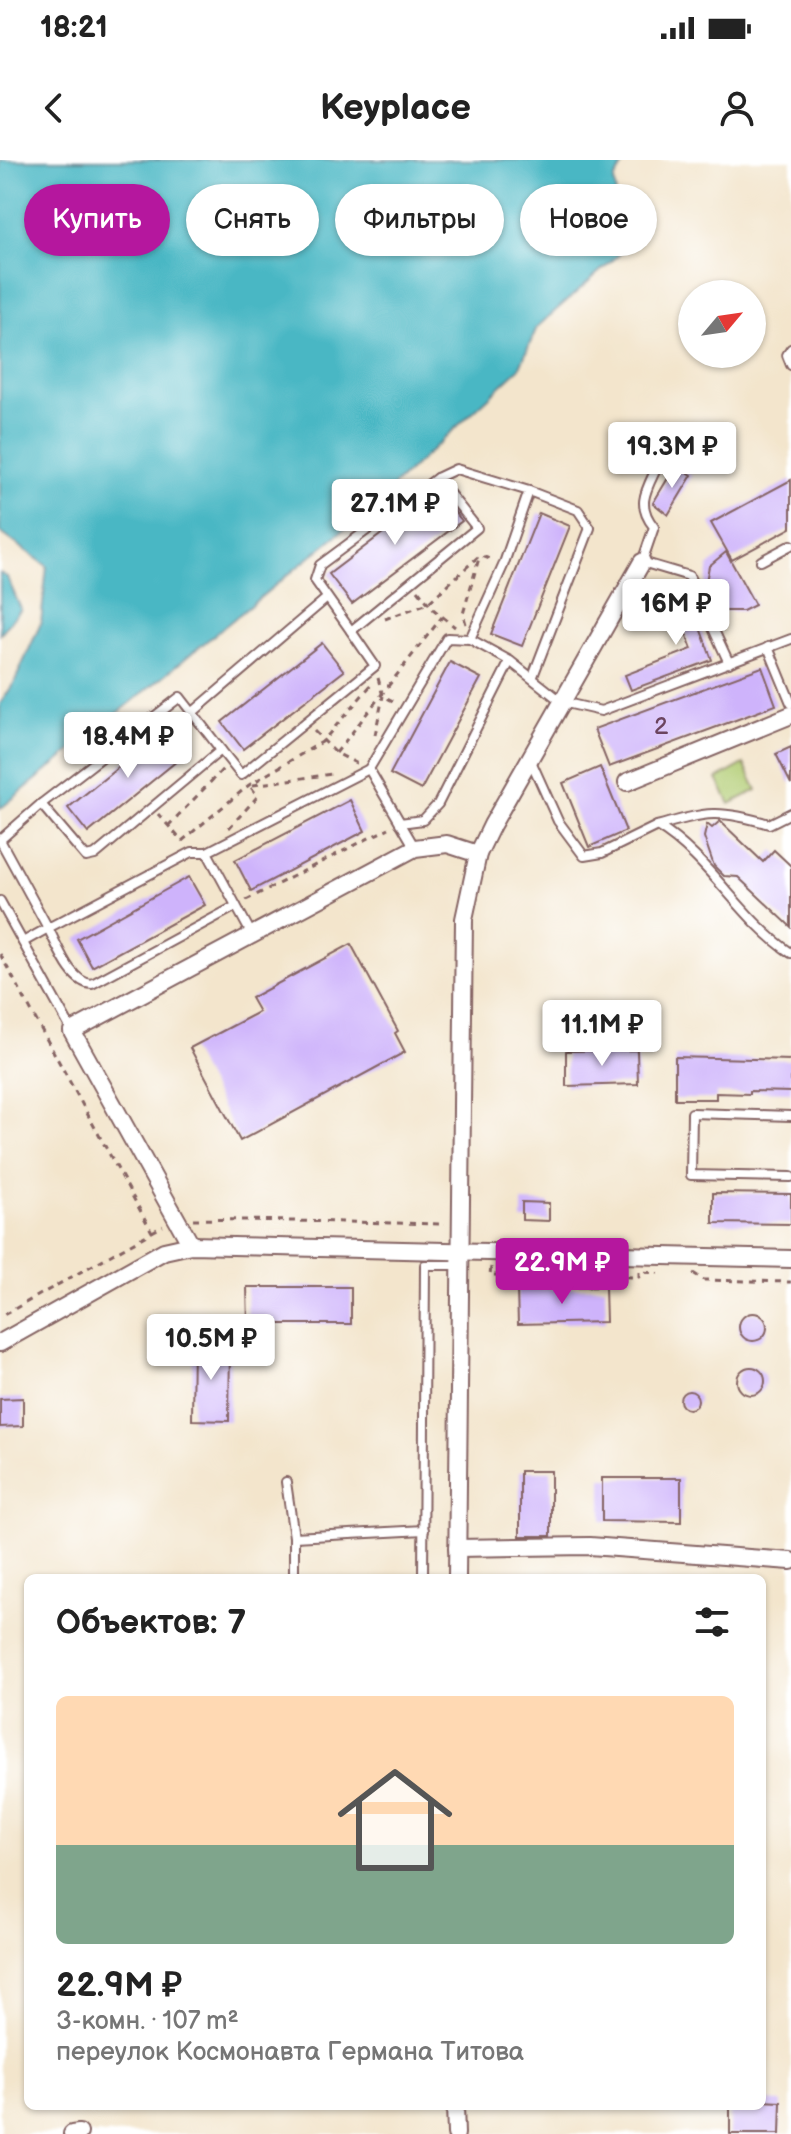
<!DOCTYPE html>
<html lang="ru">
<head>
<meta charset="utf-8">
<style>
  body { margin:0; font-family:"Balsamiq Sans",sans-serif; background:#f2f2f2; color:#222; height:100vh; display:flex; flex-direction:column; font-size:30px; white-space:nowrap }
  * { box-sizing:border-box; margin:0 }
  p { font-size:26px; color:#767676 }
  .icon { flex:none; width:44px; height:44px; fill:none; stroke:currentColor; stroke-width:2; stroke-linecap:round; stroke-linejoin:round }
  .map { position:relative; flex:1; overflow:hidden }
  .side { position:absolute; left:24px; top:1414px; width:742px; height:536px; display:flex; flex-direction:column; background:#fff; border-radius:12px; box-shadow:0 2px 6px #0004 }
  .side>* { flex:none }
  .hud { position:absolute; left:24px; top:24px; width:744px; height:72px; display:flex; gap:16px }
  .needle { width:52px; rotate:61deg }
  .controls { position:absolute; left:678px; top:120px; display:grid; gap:16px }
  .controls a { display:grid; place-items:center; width:88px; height:88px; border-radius:50%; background:#fff; box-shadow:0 2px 6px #0004; font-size:40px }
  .price { position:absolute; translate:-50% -68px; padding:0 18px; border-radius:8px; background:#fff; color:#222; font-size:26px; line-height:52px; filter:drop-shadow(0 2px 4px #0008) }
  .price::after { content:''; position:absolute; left:50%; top:48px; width:24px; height:18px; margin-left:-12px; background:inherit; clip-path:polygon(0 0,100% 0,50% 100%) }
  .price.on { background:#b5179e; color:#fff }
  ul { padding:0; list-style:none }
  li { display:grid; align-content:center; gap:16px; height:424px; padding:0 32px }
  li span { display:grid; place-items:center; height:248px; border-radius:12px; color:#555 }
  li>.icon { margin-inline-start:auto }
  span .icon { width:144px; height:144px; fill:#fffc; stroke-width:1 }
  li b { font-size:34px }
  h2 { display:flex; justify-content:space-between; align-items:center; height:96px; padding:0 32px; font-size:34px }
  .pill { padding:0 28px; border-radius:36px; background:#fff; box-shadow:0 2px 6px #0004; font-size:28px; line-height:72px }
  .pill.on { background:#b5179e; color:#fff }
  .status { display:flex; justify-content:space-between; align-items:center; height:56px; padding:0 40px; background:#fff; direction:ltr }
  .status svg { height:22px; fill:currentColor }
  header { display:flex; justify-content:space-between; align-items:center; height:104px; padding:0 32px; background:#fff; font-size:36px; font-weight:800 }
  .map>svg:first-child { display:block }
  .green { fill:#b1cc72; stroke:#7e764e; stroke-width:2 }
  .water { fill:#4ab7c4; stroke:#4a6b78; stroke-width:2 }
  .building { fill:#ceb3fb }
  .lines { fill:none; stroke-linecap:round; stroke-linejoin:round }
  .service-casing { stroke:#856463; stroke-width:12 }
  .minor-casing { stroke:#856463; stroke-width:20 }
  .path { stroke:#856463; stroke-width:3; stroke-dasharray:6 6; stroke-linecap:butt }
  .service { stroke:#fff; stroke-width:8 }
  .minor { stroke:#fff; stroke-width:16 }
  .labels { text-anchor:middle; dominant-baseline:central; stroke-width:6; stroke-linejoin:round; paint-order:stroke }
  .number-label { font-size:24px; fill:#6b445f }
</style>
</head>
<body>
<div class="status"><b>18:21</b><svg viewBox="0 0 49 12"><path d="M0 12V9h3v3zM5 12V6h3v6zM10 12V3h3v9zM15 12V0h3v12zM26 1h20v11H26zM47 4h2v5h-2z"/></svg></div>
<header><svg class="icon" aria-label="back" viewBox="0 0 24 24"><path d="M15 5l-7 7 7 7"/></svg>Keyplace<svg class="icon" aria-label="person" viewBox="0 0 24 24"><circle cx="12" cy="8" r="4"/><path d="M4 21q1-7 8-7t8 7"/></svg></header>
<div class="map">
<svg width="791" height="1974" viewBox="0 0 791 1974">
  <rect width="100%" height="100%" fill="#fff"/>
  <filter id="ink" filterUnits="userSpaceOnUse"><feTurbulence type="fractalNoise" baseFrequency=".0125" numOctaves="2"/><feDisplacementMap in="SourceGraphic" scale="16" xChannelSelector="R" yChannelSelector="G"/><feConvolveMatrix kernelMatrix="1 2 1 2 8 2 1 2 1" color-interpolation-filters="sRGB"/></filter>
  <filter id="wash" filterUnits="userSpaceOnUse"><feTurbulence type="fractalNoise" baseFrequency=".006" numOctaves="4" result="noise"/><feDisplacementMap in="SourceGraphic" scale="32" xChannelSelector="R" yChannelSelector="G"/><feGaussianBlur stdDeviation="1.8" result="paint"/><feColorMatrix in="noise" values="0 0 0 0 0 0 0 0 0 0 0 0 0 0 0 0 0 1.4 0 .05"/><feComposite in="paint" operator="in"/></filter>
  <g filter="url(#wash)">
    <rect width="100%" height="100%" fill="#f3e5cc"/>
    <polygon class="green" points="744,604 757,630 730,644 717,619"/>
    <g class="water">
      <polygon points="0,0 626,0 614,20 623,91 537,167 519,209 364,353 0,649 0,544 14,523 41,463 47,406 0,372"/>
      <polygon points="0,413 7,417 21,449 0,474"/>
    </g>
    <g id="blocks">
      <g class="building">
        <polygon points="676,305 692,315 668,355 653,343"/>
        <polygon points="791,320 791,368 732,400 711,363"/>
        <polygon points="438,331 462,361 352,444 329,414"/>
        <polygon points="539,353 570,366 522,486 491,474"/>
        <polygon points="726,392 755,445 743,451 724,451 704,432 709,406"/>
        <polygon points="684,425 712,500 631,530 625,515 692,489 670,431"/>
        <polygon points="322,483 344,511 243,589 222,562"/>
        <polygon points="450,502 481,518 421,630 390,614"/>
        <polygon points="762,507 776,545 609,607 594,569"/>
        <polygon points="168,567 188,592 88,673 68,648"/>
        <polygon points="791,587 791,624 776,594"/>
        <polygon points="600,607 626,671 589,687 563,623"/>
        <polygon points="350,640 365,671 251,731 235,700"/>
        <polygon points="720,661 763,702 774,690 791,706 791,767 738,717 724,716 714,706 704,677 707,664 712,668"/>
        <polygon points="189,717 205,745 92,807 77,779"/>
        <polygon points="351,784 398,871 395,873 405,892 240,981 190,888 259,852 251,838"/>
        <polygon points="637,890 638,924 566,926 566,891"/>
        <polygon points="675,897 791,900 791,932 750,931 750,934 716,933 716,939 675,939"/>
        <polygon points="713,1033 791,1034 791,1064 713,1063"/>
        <polygon points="522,1042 549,1043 549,1061 522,1060"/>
        <polygon points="247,1127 351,1127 351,1164 248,1164"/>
        <polygon points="605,1127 606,1162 518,1164 517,1129"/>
        <circle cx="753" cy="1167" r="14"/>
        <polygon points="193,1184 230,1184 229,1261 192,1260"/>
        <circle cx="751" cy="1221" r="14"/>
        <circle cx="689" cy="1240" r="9"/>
        <polygon points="23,1238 23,1266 0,1267 0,1239"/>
        <rect x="520" y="1311" width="31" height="65"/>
        <polygon points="602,1318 681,1318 681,1362 602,1361"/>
        <polygon points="762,1941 781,1942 780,1974 730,1974 730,1946 762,1946"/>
      </g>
    </g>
  </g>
  <g filter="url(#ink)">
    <use href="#blocks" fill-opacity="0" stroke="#856463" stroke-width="2"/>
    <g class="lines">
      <g class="service-casing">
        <g id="service">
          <polyline points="791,189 787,195 791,205"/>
          <path d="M 658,305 C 647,329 635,344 654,367 L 642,402 L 689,416 L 729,503"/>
          <polyline points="529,331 578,350 590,368 533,516"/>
          <polyline points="761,401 791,385"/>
          <polyline points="351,471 315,420 320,405 437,318"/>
          <polyline points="768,487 791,543"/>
          <polyline points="192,553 327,438"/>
          <polyline points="530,599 558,661 584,696 602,693 657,666"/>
          <polyline points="41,644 180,537 221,590"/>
          <path d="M 791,653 L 769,664 C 718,649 708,652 657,666 C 710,698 740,759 791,793"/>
          <polyline points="400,663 423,660 438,644 510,501"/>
          <polyline points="415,688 369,609 447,478 470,479 510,501 562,542 601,551 791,479"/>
          <polyline points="207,692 192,692 48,768 0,680 41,644 86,697 95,695 221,590 241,615 375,506 351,471 477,368 437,318 456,309 529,331 503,406 470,479"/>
          <polyline points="0,741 72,871"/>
          <polyline points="252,775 207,692 369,609"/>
          <path d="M 23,782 L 48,768 C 58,786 70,823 92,824 L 236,746"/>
          <polyline points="791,956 692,953 691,1015 791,1017"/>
          <polyline points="286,1322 294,1377 294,1418"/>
          <polyline points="294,1377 424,1370"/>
          <polyline points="423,1418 425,1105 459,1105"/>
        </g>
      </g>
      <g class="minor-casing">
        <g id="minor">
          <polyline points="627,622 791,555"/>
          <polyline points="191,1085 72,871 415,688 447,684 478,694"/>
          <polyline points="0,1183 164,1091 191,1085 791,1099"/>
          <polyline points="457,1388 590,1386 791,1401"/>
          <polyline points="457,1418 464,759 478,694 492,665 642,402"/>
          <polyline points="455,1946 456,1974"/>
          <polyline points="72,1974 79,1973"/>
        </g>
      </g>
      <g class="path">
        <polyline points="418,430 433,449 455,467"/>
        <polyline points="385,459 428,443 480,395 494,401"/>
        <polyline points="466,464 463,454 479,398"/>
        <polyline points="378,518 383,536 395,542"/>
        <polyline points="314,571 336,593 358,604"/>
        <polyline points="375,575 383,536"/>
        <polyline points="336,593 442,457"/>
        <polyline points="253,625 332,614"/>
        <polyline points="158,654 182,681"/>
        <polyline points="168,666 224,608"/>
        <polyline points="229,668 258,636 249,625"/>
        <polyline points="182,681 249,625 322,582 372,524"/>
        <polyline points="246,740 389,668"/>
        <polyline points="0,794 152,1072 0,1157"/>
        <polyline points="193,1059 445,1064"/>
        <polyline points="152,1072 163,1066"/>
        <polyline points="491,1107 490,1115 639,1117 639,1112 658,1113"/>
        <polyline points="693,1113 704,1120 791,1122"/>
      </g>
      <use href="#service" class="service"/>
      <use href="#minor" class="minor"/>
    </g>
  </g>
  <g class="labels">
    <g class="number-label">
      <text x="661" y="566">2</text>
    </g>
  </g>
</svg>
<div class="controls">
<a><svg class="needle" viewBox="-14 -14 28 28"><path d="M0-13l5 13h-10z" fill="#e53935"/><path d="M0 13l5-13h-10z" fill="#767676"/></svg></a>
</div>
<b class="price" style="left:672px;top:330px">19.3M ₽</b>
<b class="price" style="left:395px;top:387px">27.1M ₽</b>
<b class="price" style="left:676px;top:487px">16M ₽</b>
<b class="price" style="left:128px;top:620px">18.4M ₽</b>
<b class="price" style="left:602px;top:908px">11.1M ₽</b>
<b class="price on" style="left:562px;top:1146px">22.9M ₽</b>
<b class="price" style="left:211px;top:1222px">10.5M ₽</b>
<div class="hud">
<a class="pill on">Купить</a>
<a class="pill">Снять</a>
<a class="pill">Фильтры</a>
<a class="pill">Новое</a>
</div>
<section class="side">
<h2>Объектов: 7<svg class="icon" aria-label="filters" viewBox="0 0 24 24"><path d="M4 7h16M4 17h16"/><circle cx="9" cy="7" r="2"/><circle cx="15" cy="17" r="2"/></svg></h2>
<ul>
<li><span style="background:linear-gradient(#ffd9b3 60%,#7fa58c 0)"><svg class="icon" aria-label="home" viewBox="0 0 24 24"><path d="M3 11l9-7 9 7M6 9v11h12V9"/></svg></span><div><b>22.9M ₽</b><p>3-комн. · 107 m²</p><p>переулок Космонавта Германа Титова</p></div></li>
</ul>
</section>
</div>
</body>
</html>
